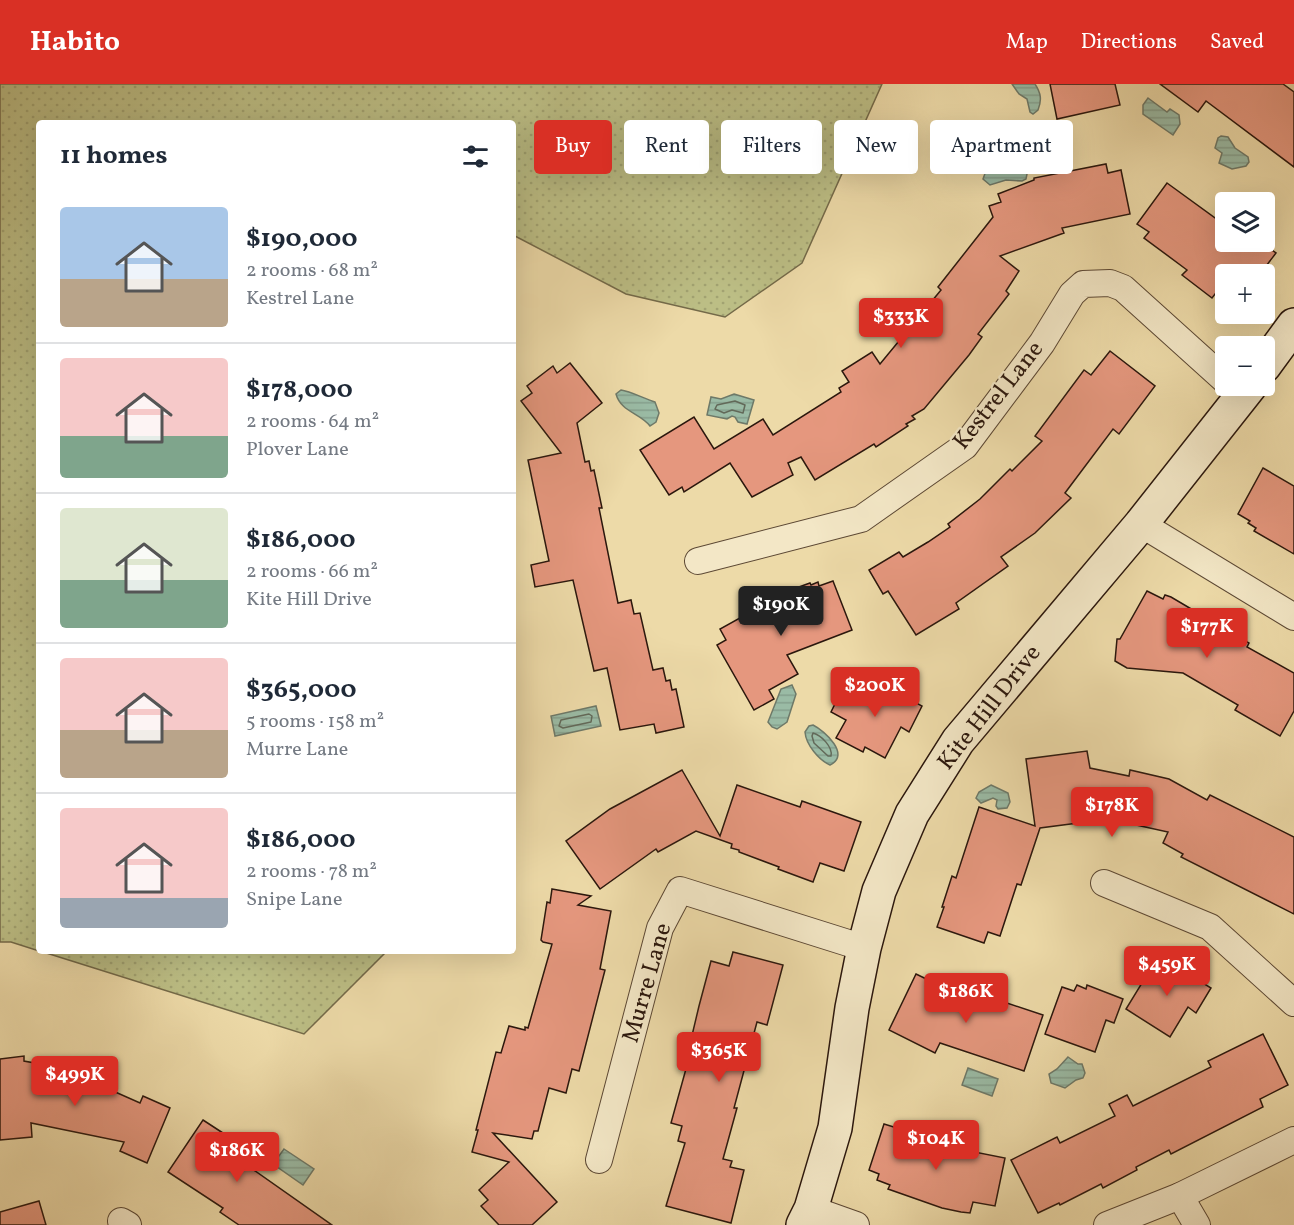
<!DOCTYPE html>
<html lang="en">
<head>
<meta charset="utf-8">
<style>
  body { margin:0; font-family:Vollkorn,serif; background:#f6f6f7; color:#1f2937; height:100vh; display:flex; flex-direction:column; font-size:22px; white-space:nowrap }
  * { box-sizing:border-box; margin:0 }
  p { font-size:20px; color:#747a83 }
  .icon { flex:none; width:33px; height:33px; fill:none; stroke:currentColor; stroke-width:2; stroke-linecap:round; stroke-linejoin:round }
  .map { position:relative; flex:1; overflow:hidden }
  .drawer { position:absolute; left:36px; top:36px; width:480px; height:834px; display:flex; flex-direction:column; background:#fff; border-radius:6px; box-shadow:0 6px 24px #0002 }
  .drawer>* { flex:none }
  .banner { position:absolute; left:534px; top:36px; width:570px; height:54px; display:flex; gap:12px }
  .buttons { position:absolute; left:1215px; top:108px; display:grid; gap:12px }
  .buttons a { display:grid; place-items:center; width:60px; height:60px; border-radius:6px; background:#fff; box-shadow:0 6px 24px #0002; font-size:30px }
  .price { position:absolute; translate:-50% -51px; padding:0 14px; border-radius:6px; background:#d93025; color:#fff; font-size:20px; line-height:39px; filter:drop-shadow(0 2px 3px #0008) }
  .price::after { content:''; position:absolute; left:50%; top:36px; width:18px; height:14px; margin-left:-9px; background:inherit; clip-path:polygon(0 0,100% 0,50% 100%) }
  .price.selected { background:#222; color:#fff }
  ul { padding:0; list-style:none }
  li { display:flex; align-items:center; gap:18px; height:150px; padding:0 24px }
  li+li { border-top:2px solid #e0e1e3 }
  li span { display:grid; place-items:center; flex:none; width:168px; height:120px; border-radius:6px; color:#555 }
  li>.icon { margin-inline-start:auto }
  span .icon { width:72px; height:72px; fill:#fffc; stroke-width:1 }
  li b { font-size:26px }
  h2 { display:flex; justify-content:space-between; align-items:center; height:72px; padding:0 24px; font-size:26px }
  .pill { padding:0 21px; border-radius:6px; background:#fff; box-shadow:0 6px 24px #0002; font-size:21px; line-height:54px }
  .pill.selected { background:#d93025; color:#fff }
  header { display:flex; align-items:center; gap:36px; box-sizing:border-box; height:84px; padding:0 30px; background:#d93025; color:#fff }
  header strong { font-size:28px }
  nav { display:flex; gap:33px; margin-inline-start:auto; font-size:21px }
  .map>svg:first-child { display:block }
  .grass { fill:url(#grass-dots); stroke:#746a49; stroke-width:1.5 }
  .water { fill:url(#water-rules); stroke:#6e7968; stroke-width:1.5 }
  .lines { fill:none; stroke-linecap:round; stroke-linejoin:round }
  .shore { stroke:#626959; stroke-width:1.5 }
  .building { fill:#e5977e; stroke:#2b170d; stroke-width:1.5 }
  .street-casing { stroke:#5c4834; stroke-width:28 }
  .secondary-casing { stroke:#2b170d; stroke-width:36 }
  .street { stroke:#f3e7c6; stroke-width:26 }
  .secondary { stroke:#f3e7c6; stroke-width:33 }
  .labels { text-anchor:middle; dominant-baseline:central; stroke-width:4.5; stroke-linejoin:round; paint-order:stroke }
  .street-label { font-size:24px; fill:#2b170d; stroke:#f3e7c6 }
</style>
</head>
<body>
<header>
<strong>Habito</strong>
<nav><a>Map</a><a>Directions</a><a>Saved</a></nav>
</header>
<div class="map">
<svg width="1294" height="1141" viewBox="0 0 1294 1141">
  <defs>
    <pattern id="grass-dots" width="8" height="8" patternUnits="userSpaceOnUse" patternTransform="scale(1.5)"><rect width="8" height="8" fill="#bcbe85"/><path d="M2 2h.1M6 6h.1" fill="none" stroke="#a2a372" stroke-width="1.8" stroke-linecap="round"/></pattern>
    <pattern id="water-rules" width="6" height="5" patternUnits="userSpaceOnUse" patternTransform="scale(1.5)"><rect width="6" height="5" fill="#9abba5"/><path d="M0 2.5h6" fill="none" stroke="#85a08d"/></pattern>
  </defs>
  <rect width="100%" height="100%" fill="#eddaa8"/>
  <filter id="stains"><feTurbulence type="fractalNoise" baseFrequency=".00333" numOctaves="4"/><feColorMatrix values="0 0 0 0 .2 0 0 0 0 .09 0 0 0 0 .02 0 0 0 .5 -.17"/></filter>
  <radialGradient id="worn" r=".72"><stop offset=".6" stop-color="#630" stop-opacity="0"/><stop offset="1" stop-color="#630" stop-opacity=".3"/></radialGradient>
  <g class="grass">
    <polygon points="0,0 882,0 802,179 725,233 626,210 513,151 513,39 39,39 39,867 11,858 0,858"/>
    <polygon points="40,867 387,867 304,950"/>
  </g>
  <g class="water">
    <path d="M 1012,0 L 1035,0 C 1041,9 1042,16 1038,26 L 1033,30 L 1030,28 L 1027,15 L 1019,10 Z"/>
    <polygon points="1148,14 1167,28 1170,25 1179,31 1180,40 1173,51 1143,30 1143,21"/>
    <polygon points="1221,52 1228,53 1235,64 1248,73 1249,78 1246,82 1232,85 1219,79 1222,69 1215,64 1218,54"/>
    <polygon points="1010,80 1014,80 1016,85 1024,82 1028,85 1026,95 1022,97 1006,96 990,101 983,95 987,84 1006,82"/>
    <path d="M 621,306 C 630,307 645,315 655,318 L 659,329 L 656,338 L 650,342 C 640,329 621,328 616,310 Z"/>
    <polygon points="734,310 754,316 747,340 738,338 735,333 732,332 727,335 707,331 711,313 721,315"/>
    <polygon points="792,601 796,610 787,638 777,645 772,643 768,638 781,605"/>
    <polygon points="596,622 601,642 555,652 551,632"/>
    <path d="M 813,641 C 825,647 851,671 830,681 C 819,676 806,661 805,648 L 809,642 Z"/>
    <polygon points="991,701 1008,709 1010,718 1007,724 998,725 996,722 997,716 993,714 981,719 976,714 979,708"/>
    <polygon points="1068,973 1078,980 1082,980 1085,989 1083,994 1076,996 1065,1004 1051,999 1049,990 1057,985"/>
    <polygon points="968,984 998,995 992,1012 962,1001"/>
    <polygon points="284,1065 314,1085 303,1101 273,1080"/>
  </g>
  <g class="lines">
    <g class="shore">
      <polygon points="735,317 745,321 743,329 732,326 724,329 715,325 717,321"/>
      <polygon points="589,630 592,632 591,638 563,644 559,642 561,636"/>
      <path d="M 813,649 C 821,651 833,663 831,672 L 828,672 L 814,659 L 812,652 Z"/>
    </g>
  </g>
  <g class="building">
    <polygon points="1050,0 1115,0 1120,21 1057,35"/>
    <polygon points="1160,0 1283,0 1294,8 1294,83 1206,17 1198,28"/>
    <polygon points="1106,80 1108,89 1121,86 1130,130 1062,144 1064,149 1000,172 1019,187 1006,207 1009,210 978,250 982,253 969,271 924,325 912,332 915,335 906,340 908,342 876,363 874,360 815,396 801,373 788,379 793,391 752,413 730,379 684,408 682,403 669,411 640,366 694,333 714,365 763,335 773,351 841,308 839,304 849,298 842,287 872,268 880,280 941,206 938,203 993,133 989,122 1001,118 998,110 1034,96 1034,94"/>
    <polygon points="1167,99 1226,142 1226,158 1261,158 1276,169 1260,190 1226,190 1226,196 1212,214 1182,191 1187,186 1144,154 1149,148 1137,140"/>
    <polygon points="1110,267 1155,302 1119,350 1113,345 1065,409 1071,414 1035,449 1001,473 1008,482 956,519 959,525 916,551 888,507 883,510 869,486 899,468 903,473 928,458 950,443 948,440 980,415 1010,385 1012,387 1042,357 1035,352 1084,286 1091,291"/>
    <polygon points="570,279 602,319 577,339 585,378 589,377 591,387 594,386 602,424 599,424 618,519 631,516 634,530 640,529 653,586 663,584 666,597 670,596 672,606 676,605 684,643 656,649 654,640 620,646 607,584 594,587 573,496 535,503 531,481 549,477 528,376 561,369 521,317 532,309 527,302 553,282 557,289"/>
    <polygon points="1263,384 1294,402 1294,470 1254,447 1256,444 1248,439 1250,437 1238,430"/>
    <polygon points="833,497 852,546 787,571 798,590 769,606 774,615 754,626 717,561 726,556 720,545 774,515 774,512 810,499 811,501 818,498 819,502"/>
    <polygon points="1147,507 1163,515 1165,511 1171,513 1249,559 1247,563 1294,589 1294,627 1280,652 1235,626 1238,621 1183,589 1127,584 1115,577 1117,555 1120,555"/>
    <polygon points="866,596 888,608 889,604 922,622 909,648 901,643 885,674 865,663 863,668 836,654 846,636 831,628 841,608 856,616"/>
    <polygon points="1087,667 1090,684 1129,692 1130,686 1169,695 1207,716 1210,711 1294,753 1294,830 1181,773 1183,770 1163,759 1168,748 1109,735 1040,744 1021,801 1017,800 1000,852 988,848 984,859 937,843 944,823 942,823 952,792 956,794 979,723 1035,742 1026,675"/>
    <polygon points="682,686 720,752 737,701 800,723 802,717 861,738 844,787 820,779 813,798 778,785 779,783 739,768 739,766 731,764 732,760 696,747 658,768 656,765 600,805 566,757 610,725"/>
    <polygon points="552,805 591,812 578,821 611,827 600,885 605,886 579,987 572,985 566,1009 549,1004 538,1047 534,1047 532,1055 493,1049 557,1118 532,1141 499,1141 481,1122 488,1116 479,1106 509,1078 472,1068 478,1046 476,1046 496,968 501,969 509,942 525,946 525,943 528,944 552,860 543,858 541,856 547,818 550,819"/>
    <polygon points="733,868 783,881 767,941 757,938 734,1024 737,1024 723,1075 732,1077 730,1083 744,1086 731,1139 666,1122 685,1059 678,1057 682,1042 671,1039 689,974 691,965 689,964 699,922 711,877 729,882"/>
    <polygon points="1156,876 1168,884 1170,881 1178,886 1179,884 1211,904 1196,929 1188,923 1170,953 1126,925"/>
    <polygon points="916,890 982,922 985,916 1007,922 1007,919 1043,931 1024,987 940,959 935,969 889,946"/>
    <polygon points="1077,901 1086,905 1087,901 1123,915 1114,939 1106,936 1095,968 1045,950 1062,903 1074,907"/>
    <polygon points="1263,950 1288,1001 1260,1015 1263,1023 1171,1070 1169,1066 1136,1083 1137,1086 1103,1104 1101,1100 1060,1121 1059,1119 1038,1129 1011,1076 1057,1053 1060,1059 1115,1032 1109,1020 1127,1011 1133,1022 1211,983 1208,977"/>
    <polygon points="24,972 24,977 106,992 104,1003 140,1019 143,1012 170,1024 147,1079 120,1067 124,1058 31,1039 32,1053 0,1056 0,975"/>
    <polygon points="203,1036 249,1066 241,1077 332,1141 239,1141 220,1128 223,1124 168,1088"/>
    <polygon points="884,1040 897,1044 897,1042 935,1054 934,1060 1005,1074 995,1122 973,1118 970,1129 961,1128 942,1124 888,1105 890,1101 877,1096 879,1090 869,1086"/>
    <polygon points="39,1117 46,1141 0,1141 0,1128"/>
  </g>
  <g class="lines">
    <g class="street-casing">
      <g id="street">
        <polyline points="1141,440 1294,533"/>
        <polyline points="698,477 861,435 965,362 1042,259 1072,210 1083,200 1110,199 1123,204 1226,297"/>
        <polyline points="1104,799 1210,843 1294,919"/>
        <polyline points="599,1076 660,844 680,806 864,864"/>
        <polyline points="1180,1112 1197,1141"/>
        <polyline points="811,1125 856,1141"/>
        <polyline points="121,1137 128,1141"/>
        <polyline points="1107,1141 1180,1112 1294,1056"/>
      </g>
    </g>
    <g class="secondary-casing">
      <g id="secondary">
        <polyline points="1264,282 1294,241"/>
        <polyline points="803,1141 811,1125 835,1044 852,924 864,864 879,807 912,730 958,657 1141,440 1250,302"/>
      </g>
    </g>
    <use href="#street" class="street"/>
    <use href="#secondary" class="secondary"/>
  </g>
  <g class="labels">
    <g class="street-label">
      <text transform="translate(999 312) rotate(-52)">Kestrel Lane</text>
      <text transform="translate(990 624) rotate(-52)">Kite Hill Drive</text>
      <text transform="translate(648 899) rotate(-74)">Murre Lane</text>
    </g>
  </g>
  <rect width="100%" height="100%" filter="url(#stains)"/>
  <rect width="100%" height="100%" fill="url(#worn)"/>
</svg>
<div class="buttons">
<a><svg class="icon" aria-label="layers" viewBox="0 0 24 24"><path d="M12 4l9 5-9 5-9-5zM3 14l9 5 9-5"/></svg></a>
<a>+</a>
<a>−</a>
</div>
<b class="price" style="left:901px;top:265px">$333K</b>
<b class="price selected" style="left:781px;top:553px">$190K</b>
<b class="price" style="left:1207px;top:575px">$177K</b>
<b class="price" style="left:875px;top:634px">$200K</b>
<b class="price" style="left:1112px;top:754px">$178K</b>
<b class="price" style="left:1167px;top:913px">$459K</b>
<b class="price" style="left:966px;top:940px">$186K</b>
<b class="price" style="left:719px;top:999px">$365K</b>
<b class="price" style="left:75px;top:1023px">$499K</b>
<b class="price" style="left:936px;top:1087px">$104K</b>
<b class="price" style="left:237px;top:1099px">$186K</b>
<div class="banner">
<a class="pill selected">Buy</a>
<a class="pill">Rent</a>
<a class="pill">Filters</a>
<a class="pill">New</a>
<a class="pill">Apartment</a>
</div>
<section class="drawer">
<h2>11 homes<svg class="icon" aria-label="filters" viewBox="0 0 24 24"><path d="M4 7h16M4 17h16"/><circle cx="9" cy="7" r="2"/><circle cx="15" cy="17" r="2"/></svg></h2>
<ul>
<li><span style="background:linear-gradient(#a9c7e8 60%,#b9a48a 0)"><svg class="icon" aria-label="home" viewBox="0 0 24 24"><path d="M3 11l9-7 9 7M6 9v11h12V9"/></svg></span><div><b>$190,000</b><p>2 rooms · 68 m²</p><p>Kestrel Lane</p></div></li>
<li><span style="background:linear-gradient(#f6c9c9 65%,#7fa58c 0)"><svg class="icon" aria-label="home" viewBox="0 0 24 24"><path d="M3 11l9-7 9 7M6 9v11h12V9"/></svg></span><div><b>$178,000</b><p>2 rooms · 64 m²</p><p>Plover Lane</p></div></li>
<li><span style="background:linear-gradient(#dfe7d0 60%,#7fa58c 0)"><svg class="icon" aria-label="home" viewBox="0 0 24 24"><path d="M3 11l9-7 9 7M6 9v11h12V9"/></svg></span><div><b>$186,000</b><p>2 rooms · 66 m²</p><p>Kite Hill Drive</p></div></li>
<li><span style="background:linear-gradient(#f6c9c9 60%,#b9a48a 0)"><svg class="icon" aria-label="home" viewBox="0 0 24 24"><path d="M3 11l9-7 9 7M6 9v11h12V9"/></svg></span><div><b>$365,000</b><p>5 rooms · 158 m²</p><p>Murre Lane</p></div></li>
<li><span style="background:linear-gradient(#f6c9c9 75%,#9aa5b1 0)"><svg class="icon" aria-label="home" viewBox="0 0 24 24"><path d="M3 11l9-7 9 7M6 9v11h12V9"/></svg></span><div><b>$186,000</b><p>2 rooms · 78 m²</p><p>Snipe Lane</p></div></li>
</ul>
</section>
</div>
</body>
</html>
